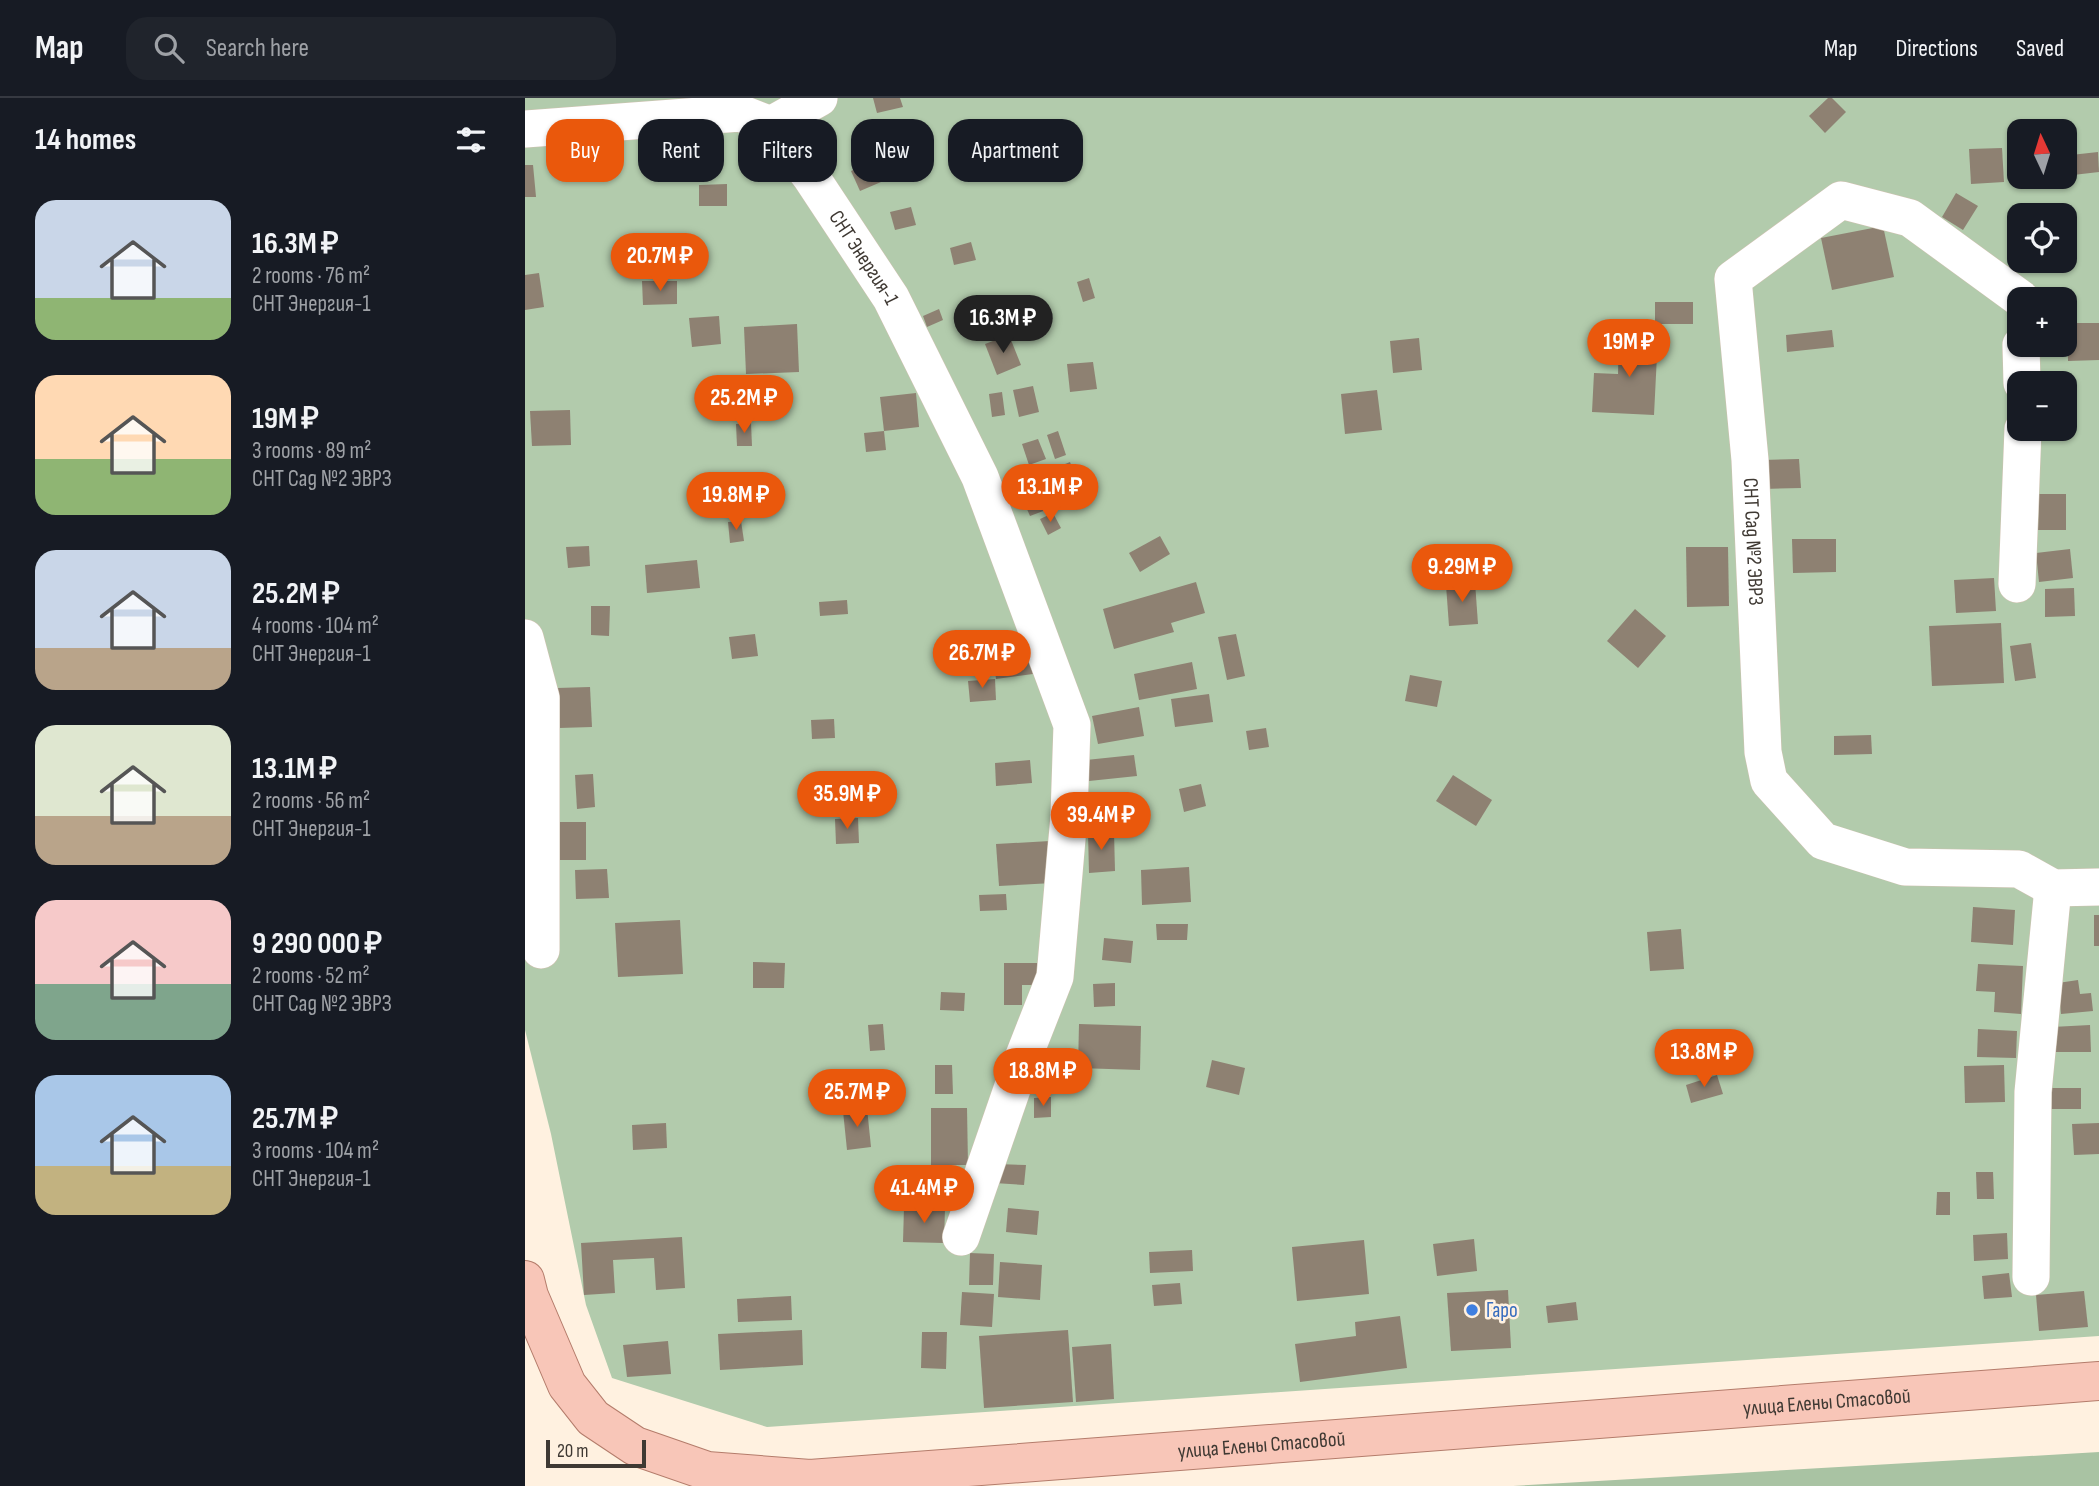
<!DOCTYPE html>
<html lang="en">
<head>
<meta charset="utf-8">
<style>
  body { margin:0; font-family:"Sofia Sans Condensed",sans-serif; background:#20242c; color:#f1f3f6; height:100vh; display:flex; flex-direction:column; font-size:26px; white-space:nowrap }
  * { box-sizing:border-box; margin:0 }
  p { font-size:23px; color:#9ea1a6 }
  .icon { flex:none; width:38px; height:38px; fill:none; stroke:currentColor; stroke-width:2; stroke-linecap:round; stroke-linejoin:round }
  .map { position:relative; flex:1; overflow:hidden }
  .side { display:flex; flex-direction:column; background:#171b24; width:525px }
  .side>* { flex:none }
  .hud { position:absolute; left:21px; top:21px; width:665px; height:63px; display:flex; gap:14px }
  .needle { width:46px; rotate:356deg }
  .tools { position:absolute; left:1482px; top:21px; display:grid; gap:14px }
  .tools a { display:grid; place-items:center; width:70px; height:70px; border-radius:14px; background:#171b24; box-shadow:0 2px 5px #0004; font-size:35px }
  .scale { position:absolute; left:21px; bottom:18px; width:100px; box-sizing:border-box; padding-left:7px; border:4px solid #3f3933; border-top:0; font-size:19px; line-height:24px; white-space:nowrap; color:#3f3933; -webkit-text-stroke:5px #fff1e0; paint-order:stroke }
  .price { position:absolute; translate:-50% -60px; padding:0 16px; border-radius:24px; background:#ea580c; color:#fff; font-size:23px; line-height:46px; filter:drop-shadow(0 2px 4px #0008) }
  .price::after { content:''; position:absolute; left:50%; top:42px; width:21px; height:16px; margin-left:-10px; background:inherit; clip-path:polygon(0 0,100% 0,50% 100%) }
  .price.active { background:#222; color:#fff }
  ul { padding:0; list-style:none }
  li { display:flex; align-items:center; gap:21px; height:175px; padding:0 35px }
  li span { display:grid; place-items:center; flex:none; width:196px; height:140px; border-radius:21px; color:#555 }
  li>.icon { margin-inline-start:auto }
  span .icon { width:84px; height:84px; fill:#fffc; stroke-width:1 }
  li b { font-size:30px }
  h2 { display:flex; justify-content:space-between; align-items:center; height:84px; padding:0 35px; font-size:30px }
  .chip { padding:0 24px; border-radius:21px; background:#171b24; box-shadow:0 2px 5px #0004; font-size:24px; line-height:63px }
  .chip.active { background:#ea580c; color:#fff }
  header { display:flex; align-items:center; gap:42px; box-sizing:border-box; height:98px; padding:0 35px; background:#171b24; border-bottom:2px solid #363941 }
  header strong { font-size:33px }
  nav { display:flex; gap:38px; margin-inline-start:auto; font-size:24px }
  .search { width:490px; height:63px; background:#20242c; display:flex; align-items:center; gap:18px; box-sizing:border-box; padding:0 24px; border-radius:21px; color:#9ea1a6; font-size:26px }
  main { display:flex; flex:1; min-height:0 }
  .map>svg:first-child { display:block }
  .green { fill:#b2cbac; fill-rule:evenodd }
  .forest { fill:#a9c3a3 }
  .building { fill:#8e8172 }
  .lines { fill:none; stroke-linecap:round; stroke-linejoin:round }
  .minor-casing { stroke:#cfc2b1; stroke-width:38 }
  .major-casing { stroke:#b47c6b; stroke-width:40 }
  .minor { stroke:#fff; stroke-width:37 }
  .major { stroke:#f8c6b8; stroke-width:38 }
  .shop-dot { fill:#3f7fe0; stroke:#fff1e0; stroke-width:2.5 }
  .labels { text-anchor:middle; dominant-baseline:central; stroke-width:5; stroke-linejoin:round; paint-order:stroke }
  .street-label { font-size:21px; fill:#3f3933; stroke:#fff1e0 }
  .shop-label { font-size:21px; fill:#366cbe; stroke:#fff1e0; text-anchor:start }
</style>
</head>
<body>
<header>
<strong>Map</strong>
<div class="search"><svg class="icon" aria-label="search" viewBox="0 0 24 24"><circle cx="10" cy="10" r="6"/><path d="M15 15l6 6"/></svg>Search here</div>
<nav><a>Map</a><a>Directions</a><a>Saved</a></nav>
</header>
<main>
<section class="side">
<h2>14 homes<svg class="icon" aria-label="filters" viewBox="0 0 24 24"><path d="M4 7h16M4 17h16"/><circle cx="9" cy="7" r="2"/><circle cx="15" cy="17" r="2"/></svg></h2>
<ul>
<li><span style="background:linear-gradient(#c9d6e8 70%,#8fb573 0)"><svg class="icon" aria-label="home" viewBox="0 0 24 24"><path d="M3 11l9-7 9 7M6 9v11h12V9"/></svg></span><div><b>16.3M ₽</b><p>2 rooms · 76 m²</p><p>СНТ Энергия-1</p></div></li>
<li><span style="background:linear-gradient(#ffd9b3 60%,#8fb573 0)"><svg class="icon" aria-label="home" viewBox="0 0 24 24"><path d="M3 11l9-7 9 7M6 9v11h12V9"/></svg></span><div><b>19M ₽</b><p>3 rooms · 89 m²</p><p>СНТ Сад №2 ЭВРЗ</p></div></li>
<li><span style="background:linear-gradient(#c9d6e8 70%,#b9a48a 0)"><svg class="icon" aria-label="home" viewBox="0 0 24 24"><path d="M3 11l9-7 9 7M6 9v11h12V9"/></svg></span><div><b>25.2M ₽</b><p>4 rooms · 104 m²</p><p>СНТ Энергия-1</p></div></li>
<li><span style="background:linear-gradient(#dfe7d0 65%,#b9a48a 0)"><svg class="icon" aria-label="home" viewBox="0 0 24 24"><path d="M3 11l9-7 9 7M6 9v11h12V9"/></svg></span><div><b>13.1M ₽</b><p>2 rooms · 56 m²</p><p>СНТ Энергия-1</p></div></li>
<li><span style="background:linear-gradient(#f6c9c9 60%,#7fa58c 0)"><svg class="icon" aria-label="home" viewBox="0 0 24 24"><path d="M3 11l9-7 9 7M6 9v11h12V9"/></svg></span><div><b>9 290 000 ₽</b><p>2 rooms · 52 m²</p><p>СНТ Сад №2 ЭВРЗ</p></div></li>
<li><span style="background:linear-gradient(#a9c7e8 65%,#c2b280 0)"><svg class="icon" aria-label="home" viewBox="0 0 24 24"><path d="M3 11l9-7 9 7M6 9v11h12V9"/></svg></span><div><b>25.7M ₽</b><p>3 rooms · 104 m²</p><p>СНТ Энергия-1</p></div></li>
</ul>
</section>
<div class="map">
<svg width="1574" height="1388" viewBox="0 0 1574 1388">
  <rect width="100%" height="100%" fill="#fff1e0"/>
  <path class="green" d="M 0,0 L 1574,0 L 1574,1238 L 242,1329 L 87,1280 L 61,1207 L 26,1036 L 0,932 ZM 1494,33 L 1540,33 L 1540,79 L 1494,79 ZM 1494,117 L 1540,117 L 1540,163 L 1494,163 ZM 1494,201 L 1540,201 L 1540,247 L 1494,247 ZM 1494,285 L 1540,285 L 1540,331 L 1494,331 Z"/>
  <polygon class="forest" points="1574,1354 1574,1388 988,1388"/>
  <g class="building">
    <polygon points="348,0 375,0 378,9 352,15"/>
    <polygon points="1303,0 1307,0 1321,14 1300,35 1284,18"/>
    <polygon points="384,25 396,40 380,54 368,39"/>
    <polygon points="357,26 364,47 343,53 337,33"/>
    <polygon points="1477,50 1479,84 1446,86 1444,51"/>
    <polygon points="1573,54 1574,74 1548,77 1546,57"/>
    <polygon points="347,64 356,84 335,93 326,73"/>
    <polygon points="0,67 8,67 11,99 0,99"/>
    <polygon points="202,86 202,108 174,108 174,87"/>
    <polygon points="1431,95 1453,108 1438,132 1417,119"/>
    <polygon points="386,109 391,127 370,132 365,114"/>
    <polygon points="1358,128 1369,179 1307,192 1296,140"/>
    <polygon points="446,144 451,162 429,167 425,150"/>
    <polygon points="14,175 19,209 0,212 0,177"/>
    <polygon points="564,180 570,200 558,204 552,184"/>
    <polygon points="117,183 152,183 152,206 118,207"/>
    <rect x="1130" y="204" width="38" height="22"/>
    <polygon points="414,211 418,222 402,229 398,218"/>
    <polygon points="194,218 196,246 167,249 164,220"/>
    <polygon points="1542,225 1574,225 1574,262 1543,263"/>
    <polygon points="272,226 274,274 221,276 219,229"/>
    <polygon points="1307,232 1309,249 1262,254 1261,237"/>
    <polygon points="1094,236 1133,237 1129,317 1067,314 1069,275 1093,276"/>
    <polygon points="484,237 496,267 472,277 460,246"/>
    <polygon points="894,240 897,272 868,275 865,243"/>
    <polygon points="568,264 572,291 545,294 542,266"/>
    <polygon points="1540,285 1547,285 1548,315 1540,315"/>
    <polygon points="508,288 514,314 494,319 488,292"/>
    <polygon points="852,292 857,332 820,336 816,296"/>
    <polygon points="477,294 480,317 467,319 464,296"/>
    <polygon points="391,295 394,329 359,333 355,299"/>
    <polygon points="45,312 46,347 7,348 5,313"/>
    <polygon points="1545,321 1546,340 1511,343 1510,331 1540,331 1540,322"/>
    <polygon points="226,325 227,348 212,348 211,326"/>
    <polygon points="359,333 361,352 341,354 339,335"/>
    <polygon points="533,333 541,357 530,361 522,337"/>
    <polygon points="513,341 521,361 504,367 497,346"/>
    <polygon points="1274,361 1276,390 1238,391 1237,362"/>
    <polygon points="545,364 558,398 505,418 491,386"/>
    <polygon points="1514,396 1541,396 1541,432 1513,432"/>
    <polygon points="528,415 536,430 523,437 515,421"/>
    <polygon points="216,423 219,443 205,445 203,424"/>
    <polygon points="635,438 645,456 615,474 604,455"/>
    <polygon points="1267,441 1311,441 1311,474 1268,475"/>
    <polygon points="64,448 65,468 43,470 41,449"/>
    <polygon points="1161,449 1203,449 1204,508 1162,509"/>
    <polygon points="1545,451 1548,480 1514,484 1511,455"/>
    <polygon points="172,462 175,490 122,495 120,467"/>
    <polygon points="1469,480 1471,513 1431,515 1429,482"/>
    <polygon points="671,484 680,515 646,525 649,534 589,551 578,511"/>
    <polygon points="950,484 953,526 924,528 921,487"/>
    <polygon points="1549,490 1550,518 1520,519 1520,491"/>
    <polygon points="322,502 323,516 295,518 294,504"/>
    <polygon points="66,508 85,508 84,538 66,537"/>
    <polygon points="1110,511 1141,538 1113,570 1082,543"/>
    <polygon points="1476,525 1479,585 1407,588 1404,528"/>
    <polygon points="230,536 233,558 207,561 204,539"/>
    <polygon points="711,536 720,578 702,582 693,539"/>
    <polygon points="1506,545 1511,580 1490,583 1485,548"/>
    <polygon points="504,546 508,576 471,581 467,551"/>
    <polygon points="667,564 672,591 614,602 609,576"/>
    <polygon points="885,577 917,583 912,609 880,603"/>
    <polygon points="470,581 471,602 445,604 443,583"/>
    <polygon points="65,589 67,629 34,630 32,590"/>
    <polygon points="684,596 688,624 650,629 646,601"/>
    <polygon points="614,609 619,638 573,646 567,618"/>
    <polygon points="309,621 310,640 287,641 286,622"/>
    <polygon points="741,630 744,649 724,652 721,633"/>
    <polygon points="1346,637 1347,656 1309,657 1309,638"/>
    <polygon points="609,657 612,678 564,683 561,662"/>
    <polygon points="505,662 507,685 471,688 470,665"/>
    <polygon points="68,676 70,709 52,711 50,677"/>
    <polygon points="928,677 967,702 951,728 911,703"/>
    <polygon points="676,686 681,708 659,714 654,691"/>
    <polygon points="585,702 586,719 567,721 566,704"/>
    <polygon points="333,720 334,745 311,746 310,721"/>
    <polygon points="33,724 61,724 61,762 34,762"/>
    <polygon points="589,734 590,773 564,775 563,735"/>
    <polygon points="525,743 528,785 474,788 471,746"/>
    <polygon points="664,769 666,804 617,807 616,772"/>
    <polygon points="82,771 84,800 51,801 50,772"/>
    <polygon points="481,796 482,812 455,813 454,797"/>
    <polygon points="1448,809 1490,812 1488,847 1446,844"/>
    <rect x="1569" y="817" width="5" height="31"/>
    <polygon points="155,822 158,876 93,879 90,825"/>
    <polygon points="631,826 663,826 662,842 632,842"/>
    <polygon points="1156,831 1159,871 1125,873 1122,834"/>
    <polygon points="579,840 608,843 606,865 577,862"/>
    <polygon points="228,864 260,865 259,890 228,890"/>
    <polygon points="479,865 512,865 512,887 497,887 497,907 479,907"/>
    <polygon points="1453,866 1498,868 1496,916 1469,914 1470,894 1451,893"/>
    <polygon points="1553,882 1555,896 1566,895 1568,913 1536,916 1533,885"/>
    <polygon points="590,885 590,908 569,909 568,886"/>
    <polygon points="416,894 440,895 439,913 415,912"/>
    <polygon points="358,926 360,952 345,953 343,927"/>
    <polygon points="554,926 616,928 615,972 553,970"/>
    <polygon points="1565,927 1566,954 1528,954 1527,929"/>
    <polygon points="1453,931 1492,933 1491,960 1452,959"/>
    <polygon points="687,962 720,970 714,997 681,989"/>
    <polygon points="506,963 521,963 522,985 507,985"/>
    <polygon points="410,967 427,967 428,996 410,996"/>
    <polygon points="1479,967 1480,1004 1440,1005 1439,968"/>
    <polygon points="543,974 543,992 529,992 529,975"/>
    <polygon points="1192,977 1198,996 1166,1005 1161,987"/>
    <rect x="1524" y="990" width="32" height="21"/>
    <polygon points="526,999 526,1019 509,1020 509,1000"/>
    <polygon points="342,1010 346,1049 322,1052 318,1013"/>
    <polygon points="406,1010 442,1010 443,1067 406,1067"/>
    <polygon points="141,1025 142,1050 108,1052 107,1027"/>
    <polygon points="1574,1025 1574,1056 1549,1057 1547,1026"/>
    <polygon points="471,1066 501,1067 499,1087 469,1085"/>
    <polygon points="1451,1074 1468,1074 1469,1101 1452,1101"/>
    <polygon points="1412,1094 1425,1094 1425,1117 1411,1117"/>
    <polygon points="379,1109 420,1110 419,1145 378,1144"/>
    <polygon points="483,1110 514,1113 512,1137 481,1134"/>
    <polygon points="1482,1135 1483,1161 1449,1163 1448,1137"/>
    <polygon points="157,1139 160,1190 131,1192 129,1160 88,1162 90,1195 59,1197 56,1145"/>
    <polygon points="949,1141 952,1173 912,1178 908,1146"/>
    <polygon points="839,1142 844,1196 772,1203 767,1149"/>
    <polygon points="667,1152 668,1173 625,1175 624,1154"/>
    <polygon points="445,1155 469,1156 468,1187 444,1187"/>
    <polygon points="475,1164 517,1167 515,1202 473,1199"/>
    <polygon points="1484,1175 1487,1199 1459,1201 1457,1178"/>
    <polygon points="655,1185 657,1206 629,1208 627,1187"/>
    <polygon points="983,1192 986,1250 926,1253 922,1195"/>
    <polygon points="1559,1193 1563,1229 1514,1233 1511,1197"/>
    <polygon points="437,1194 469,1196 467,1229 435,1227"/>
    <polygon points="266,1198 267,1222 213,1224 212,1201"/>
    <polygon points="1051,1204 1053,1222 1023,1225 1021,1208"/>
    <polygon points="875,1218 882,1270 775,1284 770,1246 831,1238 830,1224"/>
    <polygon points="277,1232 278,1267 195,1272 193,1236"/>
    <polygon points="543,1232 548,1304 459,1310 454,1238"/>
    <polygon points="397,1234 422,1234 421,1271 396,1270"/>
    <polygon points="143,1243 146,1276 102,1279 98,1247"/>
    <polygon points="586,1246 589,1301 551,1304 547,1249"/>
  </g>
  <g class="lines">
    <g class="minor-casing">
      <g id="minor">
        <polyline points="246,27 294,0"/>
        <path id="s1" d="M 0,31 L 215,15 L 246,27 L 286,79 L 366,200 L 455,379 L 547,627 L 544,718 L 530,879 L 495,968 L 436,1139"/>
        <path id="s2" d="M 1496,201 L 1385,120 L 1316,102 L 1208,181 L 1225,362 L 1238,654 L 1244,683 L 1298,743 L 1380,769 L 1494,771 L 1528,790 L 1574,789"/>
        <polyline points="1496,247 1497,285"/>
        <polyline points="1492,486 1498,331"/>
        <polyline points="0,540 16,600 16,852"/>
        <polyline points="1506,1179 1508,994 1528,790"/>
      </g>
    </g>
    <g class="major-casing">
      <g id="major">
        <path id="s3" d="M 0,1182 L 4,1198 L 42,1287 L 68,1320 L 110,1348 L 182,1373 L 285,1381 L 1574,1283"/>
      </g>
    </g>
    <use href="#minor" class="minor"/>
    <use href="#major" class="major"/>
  </g>
  <circle class="shop-dot" cx="947" cy="1212" r="7"/>
  <g class="labels">
    <g class="street-label">
      <text stroke="none"><textPath href="#s1" startOffset="411">СНТ Энергия-1</textPath></text>
      <text stroke="none"><textPath href="#s2" startOffset="606">СНТ Сад №2 ЭВРЗ</textPath></text>
      <text stroke="none"><textPath href="#s3" startOffset="1405">улица Елены Стасовой</textPath></text>
      <text stroke="none"><textPath href="#s3" startOffset="838">улица Елены Стасовой</textPath></text>
    </g>
    <g class="shop-label">
      <text x="961" y="1212">Гаро</text>
    </g>
  </g>
</svg>
<div class="tools">
<a><svg class="needle" viewBox="-14 -14 28 28"><path d="M0-13l5 13h-10z" fill="#e53935"/><path d="M0 13l5-13h-10z" fill="#9ea1a6"/></svg></a>
<a><svg class="icon" aria-label="locate" viewBox="0 0 24 24"><circle cx="12" cy="12" r="6"/><path d="M12 2v4M12 18v4M2 12h4M18 12h4"/></svg></a>
<a>+</a>
<a>−</a>
</div>
<div class="scale">20 m</div>
<b class="price" style="left:135px;top:195px">20.7M ₽</b>
<b class="price active" style="left:478px;top:257px">16.3M ₽</b>
<b class="price" style="left:1104px;top:281px">19M ₽</b>
<b class="price" style="left:219px;top:337px">25.2M ₽</b>
<b class="price" style="left:525px;top:426px">13.1M ₽</b>
<b class="price" style="left:211px;top:434px">19.8M ₽</b>
<b class="price" style="left:937px;top:506px">9.29M ₽</b>
<b class="price" style="left:457px;top:592px">26.7M ₽</b>
<b class="price" style="left:322px;top:733px">35.9M ₽</b>
<b class="price" style="left:576px;top:754px">39.4M ₽</b>
<b class="price" style="left:1179px;top:991px">13.8M ₽</b>
<b class="price" style="left:518px;top:1010px">18.8M ₽</b>
<b class="price" style="left:332px;top:1031px">25.7M ₽</b>
<b class="price" style="left:399px;top:1127px">41.4M ₽</b>
<div class="hud">
<a class="chip active">Buy</a>
<a class="chip">Rent</a>
<a class="chip">Filters</a>
<a class="chip">New</a>
<a class="chip">Apartment</a>
</div>
</div>
</main>
</body>
</html>
